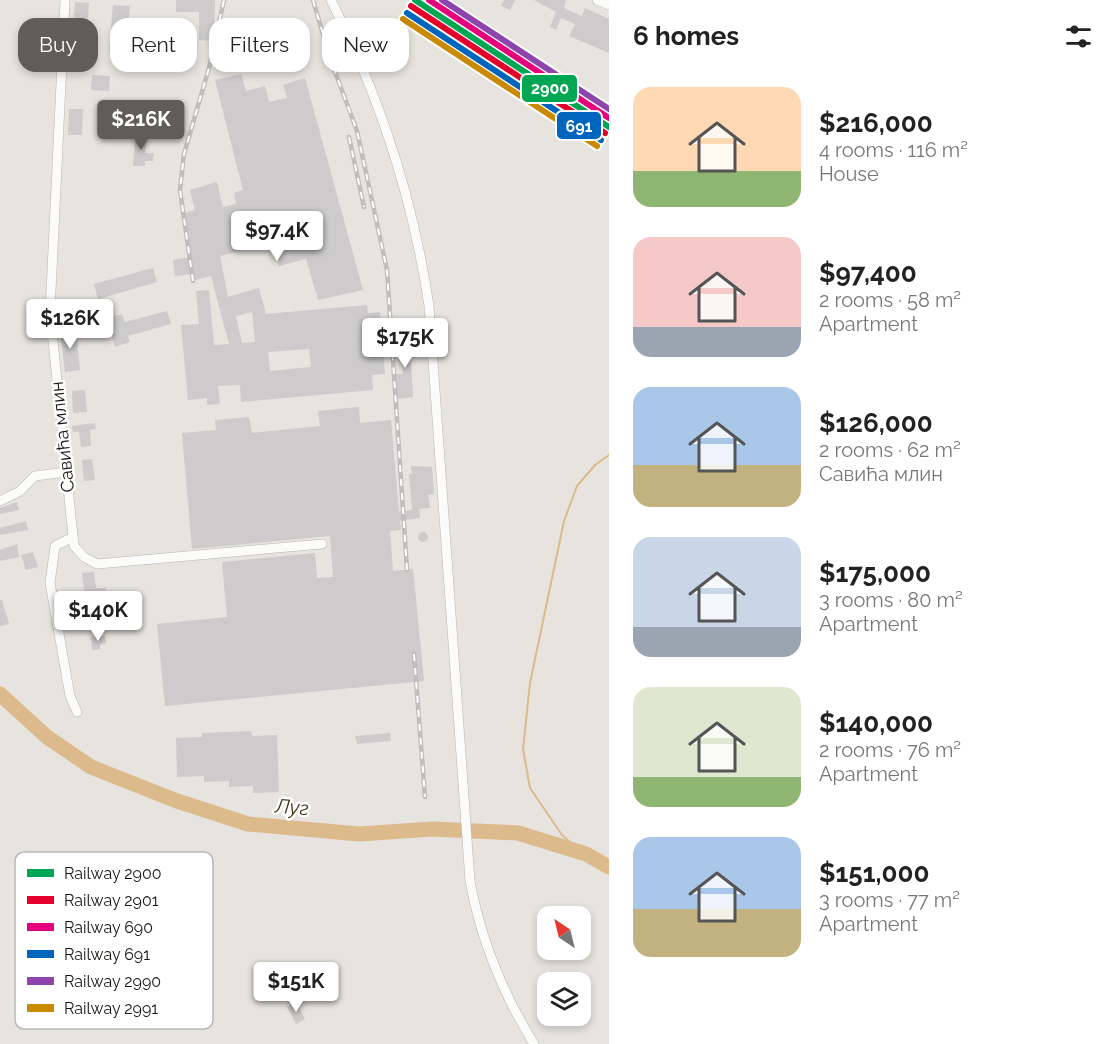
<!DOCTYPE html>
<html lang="en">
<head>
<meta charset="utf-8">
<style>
  body { margin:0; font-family:Raleway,sans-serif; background:#f2f2f2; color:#222; height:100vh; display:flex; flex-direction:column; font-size:22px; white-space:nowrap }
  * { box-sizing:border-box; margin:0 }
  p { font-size:20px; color:#767676 }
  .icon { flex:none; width:33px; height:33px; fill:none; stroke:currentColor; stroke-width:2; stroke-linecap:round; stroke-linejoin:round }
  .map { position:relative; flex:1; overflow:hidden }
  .panel { display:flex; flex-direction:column; background:#fff; width:510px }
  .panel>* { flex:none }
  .guide { position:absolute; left:18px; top:18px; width:501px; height:54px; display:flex; gap:12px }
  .needle { width:39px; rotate:325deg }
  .fabs { position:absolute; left:537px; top:906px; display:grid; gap:12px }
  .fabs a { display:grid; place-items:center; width:54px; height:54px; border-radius:12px; background:#fff; box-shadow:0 3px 9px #0003; font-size:30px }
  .price { position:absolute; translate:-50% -51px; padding:0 14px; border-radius:6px; background:#fff; color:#222; font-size:20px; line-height:39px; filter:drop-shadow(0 2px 3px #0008) }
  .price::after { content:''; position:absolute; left:50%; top:36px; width:18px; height:14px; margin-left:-9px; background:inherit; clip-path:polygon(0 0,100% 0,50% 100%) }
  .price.on { background:#605c59; color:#fff }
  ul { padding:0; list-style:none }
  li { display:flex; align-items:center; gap:18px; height:150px; padding:0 24px }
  li span { display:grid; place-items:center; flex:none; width:168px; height:120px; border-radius:18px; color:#555 }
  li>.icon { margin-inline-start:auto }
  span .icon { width:72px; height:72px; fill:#fffc; stroke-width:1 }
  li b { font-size:26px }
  h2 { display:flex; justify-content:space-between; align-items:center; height:72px; padding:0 24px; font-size:26px }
  .chip { padding:0 21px; border-radius:18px; background:#fff; box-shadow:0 3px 9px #0003; font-size:21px; line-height:54px }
  .chip.on { background:#605c59; color:#fff }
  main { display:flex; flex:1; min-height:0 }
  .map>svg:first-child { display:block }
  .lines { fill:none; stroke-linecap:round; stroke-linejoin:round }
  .stream { stroke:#ddba8b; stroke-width:2 }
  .river { stroke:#ddba8b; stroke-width:15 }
  .building { fill:#cdcbcb; fill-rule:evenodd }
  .minor-casing { stroke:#b9b6b2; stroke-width:10 }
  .minor { stroke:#fbfbfa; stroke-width:9 }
  .rail-casing { stroke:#bfbebd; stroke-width:4.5 }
  .rail { stroke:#fff; stroke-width:2; stroke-dasharray:7; stroke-linecap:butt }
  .rail-1-casing { stroke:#fff; stroke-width:10 }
  .rail-2-casing { stroke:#fff; stroke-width:10 }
  .rail-3-casing { stroke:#fff; stroke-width:10 }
  .rail-4-casing { stroke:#fff; stroke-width:10 }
  .rail-5-casing { stroke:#fff; stroke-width:10 }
  .rail-6-casing { stroke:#fff; stroke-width:10 }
  .rail-1 { stroke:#00a651; stroke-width:6 }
  .rail-2 { stroke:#e4002b; stroke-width:6 }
  .rail-3 { stroke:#e5007d; stroke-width:6 }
  .rail-4 { stroke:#0065bd; stroke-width:6 }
  .rail-5 { stroke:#8e44ad; stroke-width:6 }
  .rail-6 { stroke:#ca8903; stroke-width:6 }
  .labels { text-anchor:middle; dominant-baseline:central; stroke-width:5; stroke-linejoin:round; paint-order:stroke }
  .street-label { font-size:18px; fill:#171411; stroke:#fff }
  .water-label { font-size:20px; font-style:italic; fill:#453113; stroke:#fff }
  .key { fill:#fff; stroke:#b9b8b8; stroke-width:1.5 }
  .key-label { font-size:16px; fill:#171411 }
  .line-badge { stroke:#fff; stroke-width:2 }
  .badge-label { font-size:16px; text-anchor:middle; font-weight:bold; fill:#fff }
</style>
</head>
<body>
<main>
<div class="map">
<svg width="609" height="1044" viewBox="0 0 609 1044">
  <rect width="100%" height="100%" fill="#e7e3de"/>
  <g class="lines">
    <polyline class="stream" points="582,853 562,835 530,788 523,749 530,683 564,521 577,486 595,465 609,455"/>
    <polyline class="river" points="0,694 47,737 91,767 177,801 248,824 359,834 433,829 518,833 586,854 609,867"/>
  </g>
  <g class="building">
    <polygon points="176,0 215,0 214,41 199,40 199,12 176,12"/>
    <polygon points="504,0 515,0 510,10 501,6"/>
    <polygon points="534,0 566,0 564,8 582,16 585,8 609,19 609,53 569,36 575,24 561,18 556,30 550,27 556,12"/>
    <polygon points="75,2 89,3 86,47 72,46"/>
    <polygon points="113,5 130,6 129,19 173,23 170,64 158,63 159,52 155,52 157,31 130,29 128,52 109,51"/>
    <polygon points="262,21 266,34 236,42 232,28"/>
    <path d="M 241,74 L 246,91 L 265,86 L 269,102 L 287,98 L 283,85 L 305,78 L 363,290 L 318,300 L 306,259 L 279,266 L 274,242 L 220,256 L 228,297 L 259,288 L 266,314 L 367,305 L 368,313 L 380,312 L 385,374 L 372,375 L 373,390 L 241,402 L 240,385 L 218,386 L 220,404 L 207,405 L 207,398 L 188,400 L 181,325 L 199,324 L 196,291 L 209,290 L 214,345 L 229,344 L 211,276 L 195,280 L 194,274 L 175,276 L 173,260 L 191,257 L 185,213 L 195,210 L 190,190 L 217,182 L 223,207 L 236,204 L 234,193 L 243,190 L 215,80 ZM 252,312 L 255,342 L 242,343 L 236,316 ZM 309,349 L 311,367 L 270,371 L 268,352 Z"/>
    <polygon points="92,75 110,76 109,91 91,90"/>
    <polygon points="69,109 83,109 82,135 68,135"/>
    <polygon points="136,132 147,133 145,153 154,153 153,161 145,161 145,166 133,166"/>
    <polygon points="153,268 157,282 98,299 94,284"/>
    <polygon points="167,311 171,324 128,336 130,342 115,347 107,318 122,314 125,322"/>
    <polygon points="76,328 80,370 65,372 60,330"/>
    <polygon points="409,329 413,397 396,399 394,374 403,374 399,330"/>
    <polygon points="85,390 87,412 73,413 72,391"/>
    <polygon points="359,407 360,423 391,420 399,512 412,510 409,474 412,474 411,466 432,467 434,494 428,495 430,508 419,509 420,518 400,521 401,530 390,531 393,571 413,569 424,681 165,706 157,624 227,617 222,562 315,553 317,578 333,577 330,536 192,549 182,433 216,430 215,420 249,417 252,433 320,426 318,411"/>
    <polygon points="95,423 96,429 90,430 91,446 81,447 79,432 73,432 72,426"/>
    <polygon points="92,459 95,480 84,481 82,460"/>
    <polygon points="17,502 19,510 0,514 0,508"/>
    <polygon points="26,521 28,530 0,535 0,528"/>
    <circle cx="423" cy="537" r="5"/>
    <polygon points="17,544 19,557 0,561 0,550"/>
    <polygon points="33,552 38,567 26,570 21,555"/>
    <polygon points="94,572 96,588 106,588 107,599 85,600 82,573"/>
    <polygon points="0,600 2,600 9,624 0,626"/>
    <polygon points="105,636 106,643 100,644 100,649 92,650 91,637"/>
    <polygon points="251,731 252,736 277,735 279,792 253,793 253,786 229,787 229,781 204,782 204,776 177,777 176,738 202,737 202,733"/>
    <polygon points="390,733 391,741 357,744 355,736"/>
    <polygon points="296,1002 305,1019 296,1024 287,1007"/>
  </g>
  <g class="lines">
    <g class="minor-casing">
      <g id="minor">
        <polyline points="65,0 50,312 74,546 84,557 97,564 322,544"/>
        <path d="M 331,0 C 380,97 413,198 429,306 L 470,881 C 481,941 502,992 534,1044"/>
        <polyline points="597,0 609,5"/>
        <polyline points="0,501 20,491 35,476 66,472"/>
        <polyline points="73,537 55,546 50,583 70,696 77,712"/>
      </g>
    </g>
    <use href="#minor" class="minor"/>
    <g class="rail-casing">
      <g id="rail">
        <polyline points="313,0 330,58 357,131 387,270 407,570"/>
        <polyline points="349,137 364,207"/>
        <polyline points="193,281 180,190 184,154 209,68 224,0"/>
        <polyline points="414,654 425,797"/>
      </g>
    </g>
    <use href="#rail" class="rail"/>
    <g class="rail-1-casing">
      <polyline id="rail-1" points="415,0 609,127"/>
    </g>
    <g class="rail-2-casing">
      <polyline id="rail-2" points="411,6 605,133"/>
    </g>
    <g class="rail-3-casing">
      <polyline id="rail-3" points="429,0 609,118"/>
    </g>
    <g class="rail-4-casing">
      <polyline id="rail-4" points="407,13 601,140"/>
    </g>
    <g class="rail-5-casing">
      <polyline id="rail-5" points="442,0 609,109"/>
    </g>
    <g class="rail-6-casing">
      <polyline id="rail-6" points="403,19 597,146"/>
    </g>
    <use href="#rail-1" class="rail-1"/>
    <use href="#rail-2" class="rail-2"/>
    <use href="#rail-3" class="rail-3"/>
    <use href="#rail-4" class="rail-4"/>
    <use href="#rail-5" class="rail-5"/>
    <use href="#rail-6" class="rail-6"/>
  </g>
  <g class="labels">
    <g class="street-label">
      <text transform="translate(62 437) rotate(-96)">Савића млин</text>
    </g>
    <g class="water-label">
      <text transform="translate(292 807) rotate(5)">Луг</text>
    </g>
  </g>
  <rect x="15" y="852" width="198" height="177" rx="9" class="key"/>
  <rect x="27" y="869" width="27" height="8" fill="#00a651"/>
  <rect x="27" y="896" width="27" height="8" fill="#e4002b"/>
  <rect x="27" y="923" width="27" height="8" fill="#e5007d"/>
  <rect x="27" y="950" width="27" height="8" fill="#0065bd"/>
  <rect x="27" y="977" width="27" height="8" fill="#8e44ad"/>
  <rect x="27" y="1004" width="27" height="8" fill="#ca8903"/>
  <g class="key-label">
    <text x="64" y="879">Railway 2900</text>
    <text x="64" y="906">Railway 2901</text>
    <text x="64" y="933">Railway 690</text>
    <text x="64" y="960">Railway 691</text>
    <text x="64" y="987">Railway 2990</text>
    <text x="64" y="1014">Railway 2991</text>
  </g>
  <g class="line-badge">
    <rect x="521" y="74" width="57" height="29" rx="6" fill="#00a651"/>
    <rect x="556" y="111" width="46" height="29" rx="6" fill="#0065bd"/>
  </g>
  <g class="badge-label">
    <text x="550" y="94">2900</text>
    <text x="579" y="132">691</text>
  </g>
</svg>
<div class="fabs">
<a><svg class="needle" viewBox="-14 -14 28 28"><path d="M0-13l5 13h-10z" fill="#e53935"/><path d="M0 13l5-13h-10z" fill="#767676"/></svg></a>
<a><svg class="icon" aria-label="layers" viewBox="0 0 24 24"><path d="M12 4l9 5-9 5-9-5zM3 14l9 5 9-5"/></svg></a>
</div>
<b class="price on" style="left:141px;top:151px">$216K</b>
<b class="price" style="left:277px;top:262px">$97.4K</b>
<b class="price" style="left:70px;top:350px">$126K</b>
<b class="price" style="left:405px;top:369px">$175K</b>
<b class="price" style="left:98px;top:642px">$140K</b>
<b class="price" style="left:296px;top:1013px">$151K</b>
<div class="guide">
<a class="chip on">Buy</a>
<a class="chip">Rent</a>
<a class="chip">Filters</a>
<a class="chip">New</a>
</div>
</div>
<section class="panel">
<h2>6 homes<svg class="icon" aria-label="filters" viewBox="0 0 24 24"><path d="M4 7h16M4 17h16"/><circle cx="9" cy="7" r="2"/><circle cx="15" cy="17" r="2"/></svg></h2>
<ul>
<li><span style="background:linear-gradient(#ffd9b3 70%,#8fb573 0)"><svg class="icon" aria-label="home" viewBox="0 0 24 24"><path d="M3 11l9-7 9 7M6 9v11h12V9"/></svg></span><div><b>$216,000</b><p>4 rooms · 116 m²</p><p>House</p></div></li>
<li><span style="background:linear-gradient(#f6c9c9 75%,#9aa5b1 0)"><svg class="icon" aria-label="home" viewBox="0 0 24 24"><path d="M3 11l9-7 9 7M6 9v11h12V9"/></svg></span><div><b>$97,400</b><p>2 rooms · 58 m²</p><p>Apartment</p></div></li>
<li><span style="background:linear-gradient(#a9c7e8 65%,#c2b280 0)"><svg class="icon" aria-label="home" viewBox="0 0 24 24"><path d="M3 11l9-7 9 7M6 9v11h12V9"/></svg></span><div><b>$126,000</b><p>2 rooms · 62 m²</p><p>Савића млин</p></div></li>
<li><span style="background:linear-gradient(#c9d6e8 75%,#9aa5b1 0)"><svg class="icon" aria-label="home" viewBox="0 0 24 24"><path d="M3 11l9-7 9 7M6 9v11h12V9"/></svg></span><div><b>$175,000</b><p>3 rooms · 80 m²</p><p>Apartment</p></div></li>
<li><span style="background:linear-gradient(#dfe7d0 75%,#8fb573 0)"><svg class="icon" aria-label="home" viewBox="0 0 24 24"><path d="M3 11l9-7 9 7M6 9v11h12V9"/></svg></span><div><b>$140,000</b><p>2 rooms · 76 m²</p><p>Apartment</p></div></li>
<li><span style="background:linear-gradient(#a9c7e8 60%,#c2b280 0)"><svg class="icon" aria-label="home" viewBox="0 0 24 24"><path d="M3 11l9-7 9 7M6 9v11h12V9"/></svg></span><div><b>$151,000</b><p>3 rooms · 77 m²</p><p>Apartment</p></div></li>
</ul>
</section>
</main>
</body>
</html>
